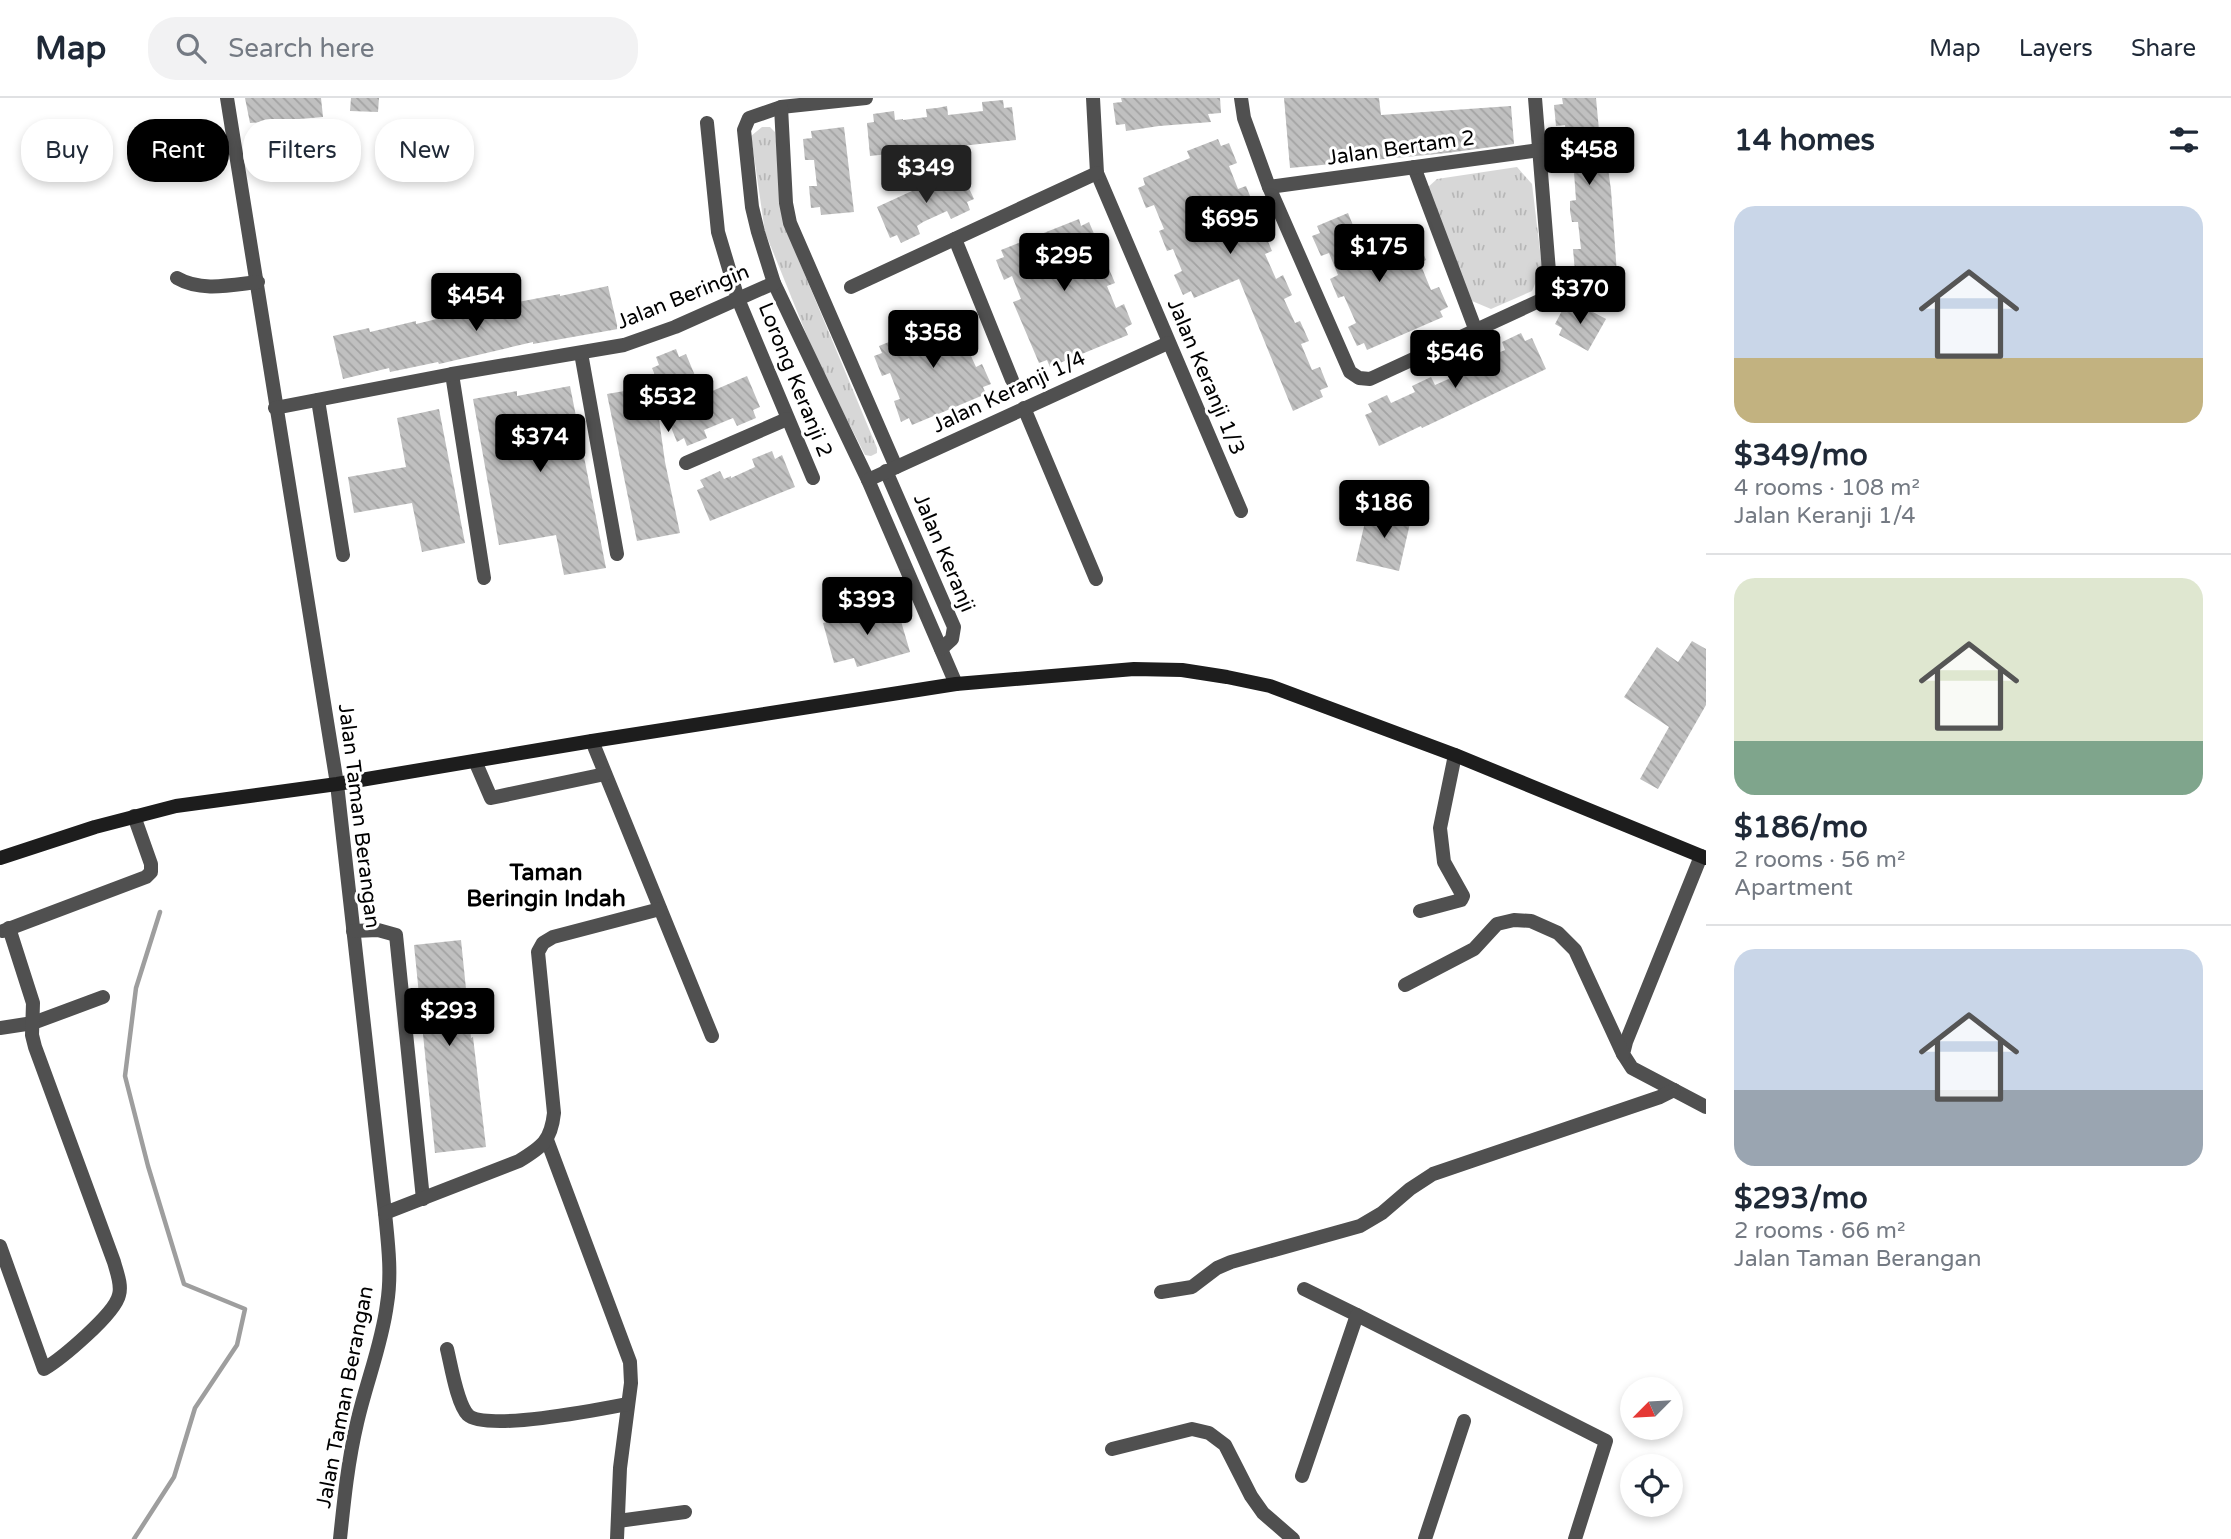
<!DOCTYPE html>
<html lang="en">
<head>
<meta charset="utf-8">
<style>
  body { margin:0; font-family:"Varela Round",sans-serif; background:#f2f2f3; color:#1f2937; height:100vh; display:flex; flex-direction:column; font-size:26px; white-space:nowrap }
  * { box-sizing:border-box; margin:0 }
  p { font-size:23px; color:#747a83 }
  .icon { flex:none; width:38px; height:38px; fill:none; stroke:currentColor; stroke-width:2; stroke-linecap:round; stroke-linejoin:round }
  .map { position:relative; flex:1; overflow:hidden }
  .details { display:flex; flex-direction:column; background:#fff; width:525px }
  .details>* { flex:none }
  .banner { position:absolute; left:21px; top:21px; width:665px; height:63px; display:flex; gap:14px }
  .needle { width:46px; rotate:246deg }
  .buttons { position:absolute; left:1620px; top:1279px; display:grid; gap:14px }
  .buttons a { display:grid; place-items:center; width:63px; height:63px; border-radius:50%; background:#fff; box-shadow:0 4px 10px #0003; font-size:35px }
  .price { position:absolute; translate:-50% -60px; padding:0 16px; border-radius:7px; background:#000; color:#fff; font-size:23px; line-height:46px; filter:drop-shadow(0 2px 4px #0008) }
  .price::after { content:''; position:absolute; left:50%; top:42px; width:21px; height:16px; margin-left:-10px; background:inherit; clip-path:polygon(0 0,100% 0,50% 100%) }
  .price.current { background:#222; color:#fff }
  ul { padding:0; list-style:none }
  li { display:grid; align-content:center; gap:14px; height:371px; padding:0 28px }
  li+li { border-top:2px solid #e0e1e3 }
  li span { display:grid; place-items:center; height:217px; border-radius:21px; color:#555 }
  li>.icon { margin-inline-start:auto }
  span .icon { width:126px; height:126px; fill:#fffc; stroke-width:1 }
  li b { font-size:30px }
  h2 { display:flex; justify-content:space-between; align-items:center; height:84px; padding:0 28px; font-size:30px }
  .pill { padding:0 24px; border-radius:28px; background:#fff; box-shadow:0 4px 10px #0003; font-size:24px; line-height:63px }
  .pill.current { background:#000; color:#fff }
  header { display:flex; align-items:center; gap:42px; box-sizing:border-box; height:98px; padding:0 35px; background:#fff; border-bottom:2px solid #e0e1e3 }
  header strong { font-size:33px }
  nav { display:flex; gap:38px; margin-inline-start:auto; font-size:24px }
  .search { width:490px; height:63px; background:#f2f2f3; display:flex; align-items:center; gap:18px; box-sizing:border-box; padding:0 24px; border-radius:28px; color:#747a83; font-size:26px }
  main { display:flex; flex:1; min-height:0 }
  .map>svg:first-child { display:block }
  .grass { fill:url(#grass-tufts) }
  .lines { fill:none; stroke-linecap:round; stroke-linejoin:round }
  .stream { stroke:#9e9e9e; stroke-width:4.5 }
  .building { fill:url(#building-back-hatch) }
  .street { stroke:#505050; stroke-width:14 }
  .secondary { stroke:#1d1d1d; stroke-width:14 }
  .labels { text-anchor:middle; dominant-baseline:central; stroke-width:6; stroke-linejoin:round; paint-order:stroke }
  .street-label { font-size:21px; fill:#000; stroke:#fff }
  .neighbourhood-label { font-size:23px; font-weight:bold; fill:#000; stroke:#fff }
</style>
</head>
<body>
<header>
<strong>Map</strong>
<div class="search"><svg class="icon" aria-label="search" viewBox="0 0 24 24"><circle cx="10" cy="10" r="6"/><path d="M15 15l6 6"/></svg>Search here</div>
<nav><a>Map</a><a>Layers</a><a>Share</a></nav>
</header>
<main>
<div class="map">
<svg width="1706" height="1441" viewBox="0 0 1706 1441">
  <defs>
    <pattern id="grass-tufts" width="24" height="20" patternUnits="userSpaceOnUse" patternTransform="scale(1.75)"><rect width="24" height="20" fill="#d7d7d7"/><path d="M3 7l-1-3M5 7V3M7 7l1-3M15 17l-1-3M17 17v-4M19 17l1-3" fill="none" stroke="#b7b7b7"/></pattern>
    <pattern id="building-back-hatch" width="6" height="6" patternUnits="userSpaceOnUse" patternTransform="scale(1.75)"><rect width="6" height="6" fill="#c0c0c0"/><path d="M-1 5l2 2M0 0l6 6M5-1l2 2" fill="none" stroke="#a3a3a3"/></pattern>
  </defs>
  <rect width="100%" height="100%" fill="#fff"/>
  <g class="grass">
    <polygon points="762,29 770,29 775,34 785,129 877,350 877,355 871,358 865,357 818,265 765,134 751,38"/>
    <polygon points="1517,69 1532,86 1542,169 1532,193 1491,211 1472,203 1426,91 1437,81"/>
  </g>
  <g class="lines">
    <polyline class="stream" points="134,1441 174,1379 195,1310 237,1247 245,1211 184,1186 148,1068 125,978 136,890 160,814"/>
  </g>
  <g class="building">
    <polygon points="245,0 321,0 323,19 250,25"/>
    <polygon points="351,0 379,0 378,14 350,13"/>
    <polygon points="1121,0 1220,0 1221,15 1208,16 1211,24 1159,28 1126,33 1125,26 1116,27 1113,5 1122,4"/>
    <polygon points="1284,0 1379,0 1381,17 1511,8 1514,46 1447,55 1290,70"/>
    <polygon points="1562,0 1596,0 1600,43 1604,42 1611,92 1617,176 1584,180 1583,172 1575,173 1573,151 1581,151 1578,124 1572,124 1570,113 1570,103 1576,102 1574,74 1566,75 1563,54 1568,53 1565,27 1556,28 1554,7 1563,6"/>
    <polygon points="1003,2 1004,10 1012,9 1016,42 870,58 867,25 874,24 873,16 894,13 895,22 903,21 903,22 927,19 926,11 937,10 947,8 948,17 983,13 982,4"/>
    <polygon points="844,29 854,114 821,117 820,109 811,110 809,88 817,88 814,62 805,62 803,41 812,40 811,33"/>
    <polygon points="1218,41 1221,48 1229,45 1237,65 1229,68 1238,91 1246,88 1254,108 1246,111 1257,137 1264,134 1272,153 1265,156 1276,181 1283,177 1292,197 1284,201 1295,225 1300,223 1309,243 1301,246 1312,272 1320,269 1328,289 1320,292 1323,299 1293,313 1239,181 1194,200 1191,193 1183,197 1174,177 1182,173 1173,151 1167,153 1159,133 1164,131 1154,107 1146,110 1138,90 1145,87 1143,80 1190,60 1187,53"/>
    <polygon points="960,71 974,101 967,104 970,112 951,121 947,113 923,124 917,128 920,136 901,145 897,137 890,140 877,109"/>
    <polygon points="1348,115 1365,157 1407,139 1410,146 1418,143 1426,162 1420,165 1431,192 1439,189 1448,209 1440,213 1443,219 1367,252 1364,245 1357,248 1348,229 1356,225 1344,198 1338,200 1330,181 1338,177 1329,155 1321,158 1312,138 1320,135 1317,128"/>
    <polygon points="1079,121 1081,128 1089,124 1115,185 1107,188 1116,210 1124,206 1132,226 1125,230 1128,237 1050,269 1047,262 1039,265 1013,204 1021,201 1012,178 1004,182 996,162 1004,159 1001,152"/>
    <polygon points="608,188 618,231 533,246 533,244 439,266 438,264 390,274 389,270 343,281 333,238 369,230 370,234 416,223 416,226 513,203 513,205 560,196 560,198"/>
    <polygon points="1576,205 1606,221 1588,253 1559,237 1562,230 1555,226 1565,207 1573,211"/>
    <polygon points="953,218 956,225 964,222 969,232 973,241 965,245 976,269 982,266 991,286 983,289 986,296 912,327 909,320 901,324 894,303 900,301 890,275 882,278 874,258 882,255 879,248"/>
    <polygon points="1521,235 1525,243 1532,240 1546,271 1439,322 1422,330 1421,328 1379,348 1365,317 1372,314 1368,306 1387,297 1391,305 1415,294 1412,288 1431,279 1435,287 1462,275 1458,267 1478,258 1480,263 1505,252 1502,244"/>
    <polygon points="676,251 679,259 686,256 703,297 747,278 760,309 753,312 756,320 737,328 733,320 704,332 707,340 687,348 684,340 677,344 664,312 658,314 665,364 680,435 637,443 607,296 659,287 652,270 659,267 656,259"/>
    <polygon points="570,288 606,470 564,477 556,437 499,447 473,301 517,293 517,298"/>
    <polygon points="439,311 465,445 422,454 412,405 354,415 348,379 406,369 397,320"/>
    <polygon points="772,353 775,361 782,357 795,389 710,423 697,392 704,389 700,382 720,373 724,381 731,378 731,380 755,369 752,361"/>
    <polygon points="1368,411 1411,421 1399,473 1356,463"/>
    <polygon points="896,506 910,554 857,569 854,560 834,565 823,525"/>
    <polygon points="1692,543 1706,551 1706,607 1658,691 1640,681 1669,629 1624,599 1657,549 1678,564"/>
    <polygon points="461,842 471,940 473,939 486,1049 435,1055 414,847"/>
  </g>
  <g class="lines">
    <g class="street">
      <path d="M 227,0 L 337,686 L 385,1115 C 388,1145 392,1176 387,1206 C 382,1246 366,1285 357,1325 C 348,1363 344,1402 340,1441"/>
      <polyline points="866,0 781,9 749,20 744,32 752,109 758,134 774,185 868,382 956,586"/>
      <polyline points="1093,0 1097,75 1241,413"/>
      <polyline points="1241,0 1244,20 1269,89 1350,274 1359,280 1370,281 1541,202 1548,195 1550,186 1535,0"/>
      <polyline points="781,9 786,105 790,125 896,369"/>
      <polyline points="707,25 718,134 738,201 813,380"/>
      <polyline points="1414,69 1476,233"/>
      <polyline points="1269,89 1540,52"/>
      <polyline points="955,141 1012,282"/>
      <path d="M 177,180 C 201,194 231,187 258,184"/>
      <polyline points="851,189 1097,75"/>
      <polyline points="581,255 617,456"/>
      <polyline points="452,276 484,480"/>
      <polyline points="318,302 343,457"/>
      <polyline points="275,310 452,276 624,247 675,229 774,185"/>
      <polyline points="1024,310 1096,481"/>
      <polyline points="686,365 787,321"/>
      <polyline points="886,373 954,529 952,541 941,551"/>
      <polyline points="868,382 1168,245"/>
      <polyline points="592,643 712,938"/>
      <polyline points="475,663 491,700 605,676"/>
      <polyline points="1701,758 1626,944 1623,956 1632,970 1706,1009"/>
      <polyline points="1420,813 1461,802 1463,798 1444,764 1440,730 1455,657"/>
      <polyline points="3,833 146,779 151,774 151,766 134,718"/>
      <polyline points="353,833 378,832 396,837 423,1101"/>
      <polyline points="1405,887 1474,851 1497,826 1514,822 1531,823 1558,835 1575,852 1623,956"/>
      <polyline points="0,930 33,925 103,899"/>
      <polyline points="547,1042 630,1264 631,1285 620,1370 617,1441"/>
      <path d="M 385,1115 L 519,1063 C 542,1049 551,1043 554,1015 L 538,854 L 543,845 L 553,839 L 660,811"/>
      <path d="M 0,1148 L 44,1271 C 61,1261 115,1216 119,1197 C 122,1187 117,1175 114,1164 L 35,949 L 32,937 L 33,905 L 9,830"/>
      <polyline points="1304,1191 1357,1217"/>
      <polyline points="1161,1194 1192,1189 1217,1170 1231,1164 1360,1128 1382,1115 1410,1091 1433,1076 1660,999 1674,992"/>
      <path d="M 447,1251 C 451,1267 457,1306 468,1317 C 486,1334 602,1311 628,1306"/>
      <polyline points="1112,1351 1192,1331 1209,1335 1225,1347 1251,1398 1263,1415 1293,1441"/>
      <polyline points="1302,1378 1357,1217 1606,1343 1575,1441"/>
      <polyline points="618,1423 685,1414"/>
      <polyline points="1425,1441 1464,1323"/>
    </g>
    <polyline class="secondary" points="0,760 95,729 176,708 337,686 592,643 956,586 1134,571 1182,572 1227,579 1270,588 1455,657 1706,760"/>
  </g>
  <g class="labels">
    <g class="street-label">
      <text transform="translate(1401 50) rotate(-8)">Jalan Bertam 2</text>
      <text transform="translate(683 199) rotate(-22)">Jalan Beringin</text>
      <text transform="translate(1206 279) rotate(67)">Jalan Keranji 1/3</text>
      <text transform="translate(795 282) rotate(68)">Lorong Keranji 2</text>
      <text transform="translate(1009 294) rotate(-25)">Jalan Keranji 1/4</text>
      <text transform="translate(944 455) rotate(67)">Jalan Keranji</text>
      <text transform="translate(359 718) rotate(83)">Jalan Taman Berangan</text>
      <text transform="translate(345 1299) rotate(-79)">Jalan Taman Berangan</text>
    </g>
    <g class="neighbourhood-label">
      <text x="546" y="775">Taman<tspan x="546" dy="26">Beringin Indah</tspan></text>
    </g>
  </g>
</svg>
<div class="buttons">
<a><svg class="needle" viewBox="-14 -14 28 28"><path d="M0-13l5 13h-10z" fill="#e53935"/><path d="M0 13l5-13h-10z" fill="#747a83"/></svg></a>
<a><svg class="icon" aria-label="locate" viewBox="0 0 24 24"><circle cx="12" cy="12" r="6"/><path d="M12 2v4M12 18v4M2 12h4M18 12h4"/></svg></a>
</div>
<b class="price" style="left:1589px;top:89px">$458</b>
<b class="price current" style="left:926px;top:107px">$349</b>
<b class="price" style="left:1230px;top:158px">$695</b>
<b class="price" style="left:1379px;top:186px">$175</b>
<b class="price" style="left:1064px;top:195px">$295</b>
<b class="price" style="left:1580px;top:228px">$370</b>
<b class="price" style="left:476px;top:235px">$454</b>
<b class="price" style="left:933px;top:272px">$358</b>
<b class="price" style="left:1455px;top:292px">$546</b>
<b class="price" style="left:668px;top:336px">$532</b>
<b class="price" style="left:540px;top:376px">$374</b>
<b class="price" style="left:1384px;top:442px">$186</b>
<b class="price" style="left:867px;top:539px">$393</b>
<b class="price" style="left:449px;top:950px">$293</b>
<div class="banner">
<a class="pill">Buy</a>
<a class="pill current">Rent</a>
<a class="pill">Filters</a>
<a class="pill">New</a>
</div>
</div>
<section class="details">
<h2>14 homes<svg class="icon" aria-label="filters" viewBox="0 0 24 24"><path d="M4 7h16M4 17h16"/><circle cx="9" cy="7" r="2"/><circle cx="15" cy="17" r="2"/></svg></h2>
<ul>
<li><span style="background:linear-gradient(#c9d6e8 70%,#c2b280 0)"><svg class="icon" aria-label="home" viewBox="0 0 24 24"><path d="M3 11l9-7 9 7M6 9v11h12V9"/></svg></span><div><b>$349/mo</b><p>4 rooms · 108 m²</p><p>Jalan Keranji 1/4</p></div></li>
<li><span style="background:linear-gradient(#dfe7d0 75%,#7fa58c 0)"><svg class="icon" aria-label="home" viewBox="0 0 24 24"><path d="M3 11l9-7 9 7M6 9v11h12V9"/></svg></span><div><b>$186/mo</b><p>2 rooms · 56 m²</p><p>Apartment</p></div></li>
<li><span style="background:linear-gradient(#c9d6e8 65%,#9aa5b1 0)"><svg class="icon" aria-label="home" viewBox="0 0 24 24"><path d="M3 11l9-7 9 7M6 9v11h12V9"/></svg></span><div><b>$293/mo</b><p>2 rooms · 66 m²</p><p>Jalan Taman Berangan</p></div></li>
</ul>
</section>
</main>
</body>
</html>
